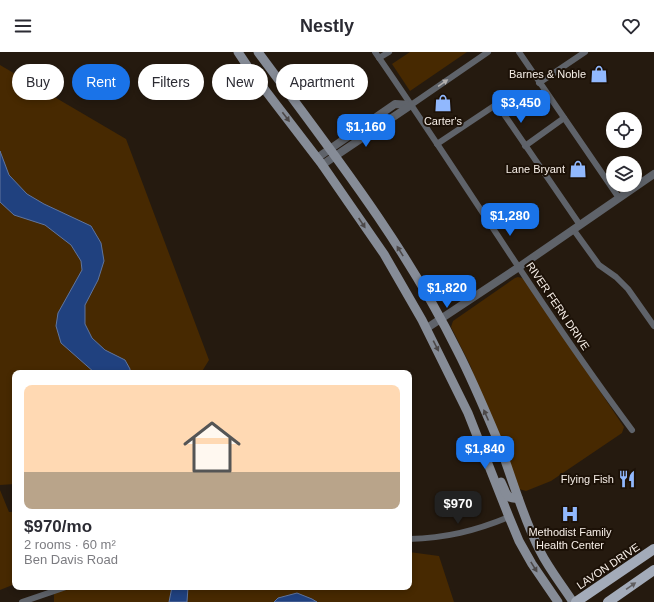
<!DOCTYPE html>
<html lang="en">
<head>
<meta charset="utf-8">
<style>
  body { margin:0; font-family:Arial,sans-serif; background:#f2f2f3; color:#2b2b33; height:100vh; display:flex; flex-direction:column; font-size:15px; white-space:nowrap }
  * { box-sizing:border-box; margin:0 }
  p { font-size:13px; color:#7c7c81 }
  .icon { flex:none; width:22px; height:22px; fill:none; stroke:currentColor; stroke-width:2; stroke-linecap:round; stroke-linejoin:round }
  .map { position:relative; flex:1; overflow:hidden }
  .details { position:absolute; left:12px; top:318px; width:400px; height:220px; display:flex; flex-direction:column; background:#fff; border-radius:8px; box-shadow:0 2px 6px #0003 }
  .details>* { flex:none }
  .top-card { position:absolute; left:12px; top:12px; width:400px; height:36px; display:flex; gap:8px }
  .buttons { position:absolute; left:606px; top:60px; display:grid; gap:8px }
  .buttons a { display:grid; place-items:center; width:36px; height:36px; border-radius:50%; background:#fff; box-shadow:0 2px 6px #0003; font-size:20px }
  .price { position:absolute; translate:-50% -34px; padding:0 9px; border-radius:8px; background:#1a73e8; color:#fff; font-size:13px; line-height:26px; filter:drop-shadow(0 1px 2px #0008) }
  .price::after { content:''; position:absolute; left:50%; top:24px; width:12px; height:9px; margin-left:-6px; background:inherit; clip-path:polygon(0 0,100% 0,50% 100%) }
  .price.active { background:#222; color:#fff }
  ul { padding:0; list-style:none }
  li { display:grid; align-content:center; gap:8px; height:212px; padding:0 12px }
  li span { display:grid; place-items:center; height:124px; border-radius:8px; color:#555 }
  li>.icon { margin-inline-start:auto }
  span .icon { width:72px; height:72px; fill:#fffc; stroke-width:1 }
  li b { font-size:17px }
  .pill { padding:0 14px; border-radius:18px; background:#fff; box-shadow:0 2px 6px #0003; font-size:14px; line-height:36px }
  .pill.active { background:#1a73e8; color:#fff }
  header { display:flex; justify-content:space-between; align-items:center; height:52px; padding:0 12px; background:#fff; font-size:18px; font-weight:600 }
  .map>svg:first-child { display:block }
  .green { fill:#472901 }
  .water { fill:#20417f; stroke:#60759e }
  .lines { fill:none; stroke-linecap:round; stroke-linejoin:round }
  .minor { stroke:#5f636a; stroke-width:6 }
  .tertiary { stroke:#5f636a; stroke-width:8 }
  .secondary { stroke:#868c97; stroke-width:9 }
  .primary { stroke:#a3abb9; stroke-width:10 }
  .oneway { fill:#b3b0af }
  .oneway2 { fill:#4c4848 }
  .oneway3 { fill:#605e60 }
  .labels { text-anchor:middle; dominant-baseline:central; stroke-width:4; stroke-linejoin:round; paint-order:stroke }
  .poi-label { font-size:11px; fill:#f7efe8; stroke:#1c1107; text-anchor:end }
  .street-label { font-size:11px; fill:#f7efe8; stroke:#1c1107 }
</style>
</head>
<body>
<header><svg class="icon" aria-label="menu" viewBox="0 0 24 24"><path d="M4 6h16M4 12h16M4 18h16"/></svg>Nestly<svg class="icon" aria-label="heart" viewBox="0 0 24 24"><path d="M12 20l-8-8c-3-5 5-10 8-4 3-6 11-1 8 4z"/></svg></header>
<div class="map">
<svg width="654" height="550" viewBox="0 0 654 550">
  <rect width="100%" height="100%" fill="#251a0f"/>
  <g class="green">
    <polygon points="410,0 467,0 410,39 392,12"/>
    <polygon points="0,13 126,87 209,308 201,321 15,321 15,432 0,433"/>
    <polygon points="518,225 522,226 526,229 624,375 622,381 551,429 526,439 519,437 479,340 471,315 451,275 453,269 515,226"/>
    <polygon points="0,438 9,460 15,460 15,532 0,538"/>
    <polygon points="409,500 439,504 454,550 54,550 54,541 48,535 409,535"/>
  </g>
  <g class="water">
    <polygon points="0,99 9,123 27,142 44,152 91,174 101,191 104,209 98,228 85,253 85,272 92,286 105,298 125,308 130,317 130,321 95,321 61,291 56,274 58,261 82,218 81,209 71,193 45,173 14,163 0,150"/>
    <polygon points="172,535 188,535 187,550 169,550"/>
    <polygon points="297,541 312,547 317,550 274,550 278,546"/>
  </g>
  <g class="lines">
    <g class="minor">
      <path d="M 375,0 C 462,125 541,256 632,378"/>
      <polyline points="519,0 619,146"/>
      <polyline points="379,6 389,0"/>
      <polyline points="539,31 585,0"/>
      <polyline points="411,53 488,0"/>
      <polyline points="437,92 497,52 580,173"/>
      <polyline points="525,94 564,66"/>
      <polyline points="573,177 599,213 616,225 628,237 654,274"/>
      <path d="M 409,487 C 446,486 475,479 509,465"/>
      <polyline points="22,550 66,535"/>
    </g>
    <g class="tertiary">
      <polyline points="317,106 395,52 411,53"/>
      <polyline points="322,113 411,53"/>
      <polyline points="427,276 519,215 654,122"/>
    </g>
    <g class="secondary">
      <polyline points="238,0 252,21 321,111 384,202 422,268 468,361 509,465 519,489 532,512 558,550"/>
      <path d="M 258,0 C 329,96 404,191 457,298 C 472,327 485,358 498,389 C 512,425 522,464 540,499 C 549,517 562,533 573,550"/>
      <path d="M 501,430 C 506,440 506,448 518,446"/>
    </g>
    <g class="primary">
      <polyline points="576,550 654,497"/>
      <polyline points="608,550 654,518"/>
    </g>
  </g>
  <defs><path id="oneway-solid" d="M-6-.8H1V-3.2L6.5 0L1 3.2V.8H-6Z"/></defs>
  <use class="oneway" href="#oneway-solid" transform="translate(443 31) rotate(-35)"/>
  <g class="oneway2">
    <use href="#oneway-solid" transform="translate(286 65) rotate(53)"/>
    <use href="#oneway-solid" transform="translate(362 171) rotate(56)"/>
    <use href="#oneway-solid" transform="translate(400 199) rotate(-122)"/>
    <use href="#oneway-solid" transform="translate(436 294) rotate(63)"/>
    <use href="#oneway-solid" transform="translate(486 363) rotate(-114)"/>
    <use href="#oneway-solid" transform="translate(534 515) rotate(58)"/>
  </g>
  <use class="oneway3" href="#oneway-solid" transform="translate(631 534) rotate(-35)"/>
  <defs>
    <g id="shop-bare" transform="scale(1.38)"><path d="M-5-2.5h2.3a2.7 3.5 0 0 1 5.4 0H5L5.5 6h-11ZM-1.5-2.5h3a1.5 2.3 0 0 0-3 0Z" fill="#91b8fd" stroke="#1c1107" stroke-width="2.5" paint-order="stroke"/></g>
    <g id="restaurant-bare" transform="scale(1.38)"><path d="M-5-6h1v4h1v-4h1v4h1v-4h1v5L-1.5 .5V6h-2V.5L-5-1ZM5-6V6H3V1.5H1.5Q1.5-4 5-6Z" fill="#91b8fd" stroke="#1c1107" stroke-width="2.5" paint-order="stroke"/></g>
    <g id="hospital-bare" transform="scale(1.38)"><path d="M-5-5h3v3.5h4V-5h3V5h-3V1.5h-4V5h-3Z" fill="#91b8fd" stroke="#1c1107" stroke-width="2.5" paint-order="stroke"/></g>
  </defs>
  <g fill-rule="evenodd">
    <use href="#shop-bare" x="599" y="22"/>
    <use href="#shop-bare" x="443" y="51"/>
    <use href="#shop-bare" x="578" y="117"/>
    <use href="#restaurant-bare" x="627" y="427"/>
    <use href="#hospital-bare" x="570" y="462"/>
  </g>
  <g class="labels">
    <g class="poi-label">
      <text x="586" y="22">Barnes &amp; Noble</text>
      <text x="443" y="69" text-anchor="middle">Carter's</text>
      <text x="565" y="117">Lane Bryant</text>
      <text x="614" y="427">Flying Fish</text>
      <text x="570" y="480" text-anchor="middle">Methodist Family<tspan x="570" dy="13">Health Center</tspan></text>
    </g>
    <g class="street-label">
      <text transform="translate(558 254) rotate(56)">RIVER FERN DRIVE</text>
      <text transform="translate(608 514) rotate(-34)">LAVON DRIVE</text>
    </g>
  </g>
</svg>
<div class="buttons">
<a><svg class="icon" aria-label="locate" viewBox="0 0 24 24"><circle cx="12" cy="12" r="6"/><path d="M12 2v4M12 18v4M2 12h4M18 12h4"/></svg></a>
<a><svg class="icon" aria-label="layers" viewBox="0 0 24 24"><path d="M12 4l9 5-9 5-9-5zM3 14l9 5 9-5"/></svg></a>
</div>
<b class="price" style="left:521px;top:72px">$3,450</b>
<b class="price" style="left:366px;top:96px">$1,160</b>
<b class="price" style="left:510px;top:185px">$1,280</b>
<b class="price" style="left:447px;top:257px">$1,820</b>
<b class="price" style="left:485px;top:418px">$1,840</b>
<b class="price active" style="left:458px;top:473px">$970</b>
<div class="top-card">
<a class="pill">Buy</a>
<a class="pill active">Rent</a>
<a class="pill">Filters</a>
<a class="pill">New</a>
<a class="pill">Apartment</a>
</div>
<section class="details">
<ul>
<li><span style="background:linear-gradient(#ffd9b3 70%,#b9a48a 0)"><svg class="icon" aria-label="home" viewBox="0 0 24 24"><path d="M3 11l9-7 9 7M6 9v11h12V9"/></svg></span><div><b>$970/mo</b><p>2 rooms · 60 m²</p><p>Ben Davis Road</p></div></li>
</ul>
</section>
</div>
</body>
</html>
